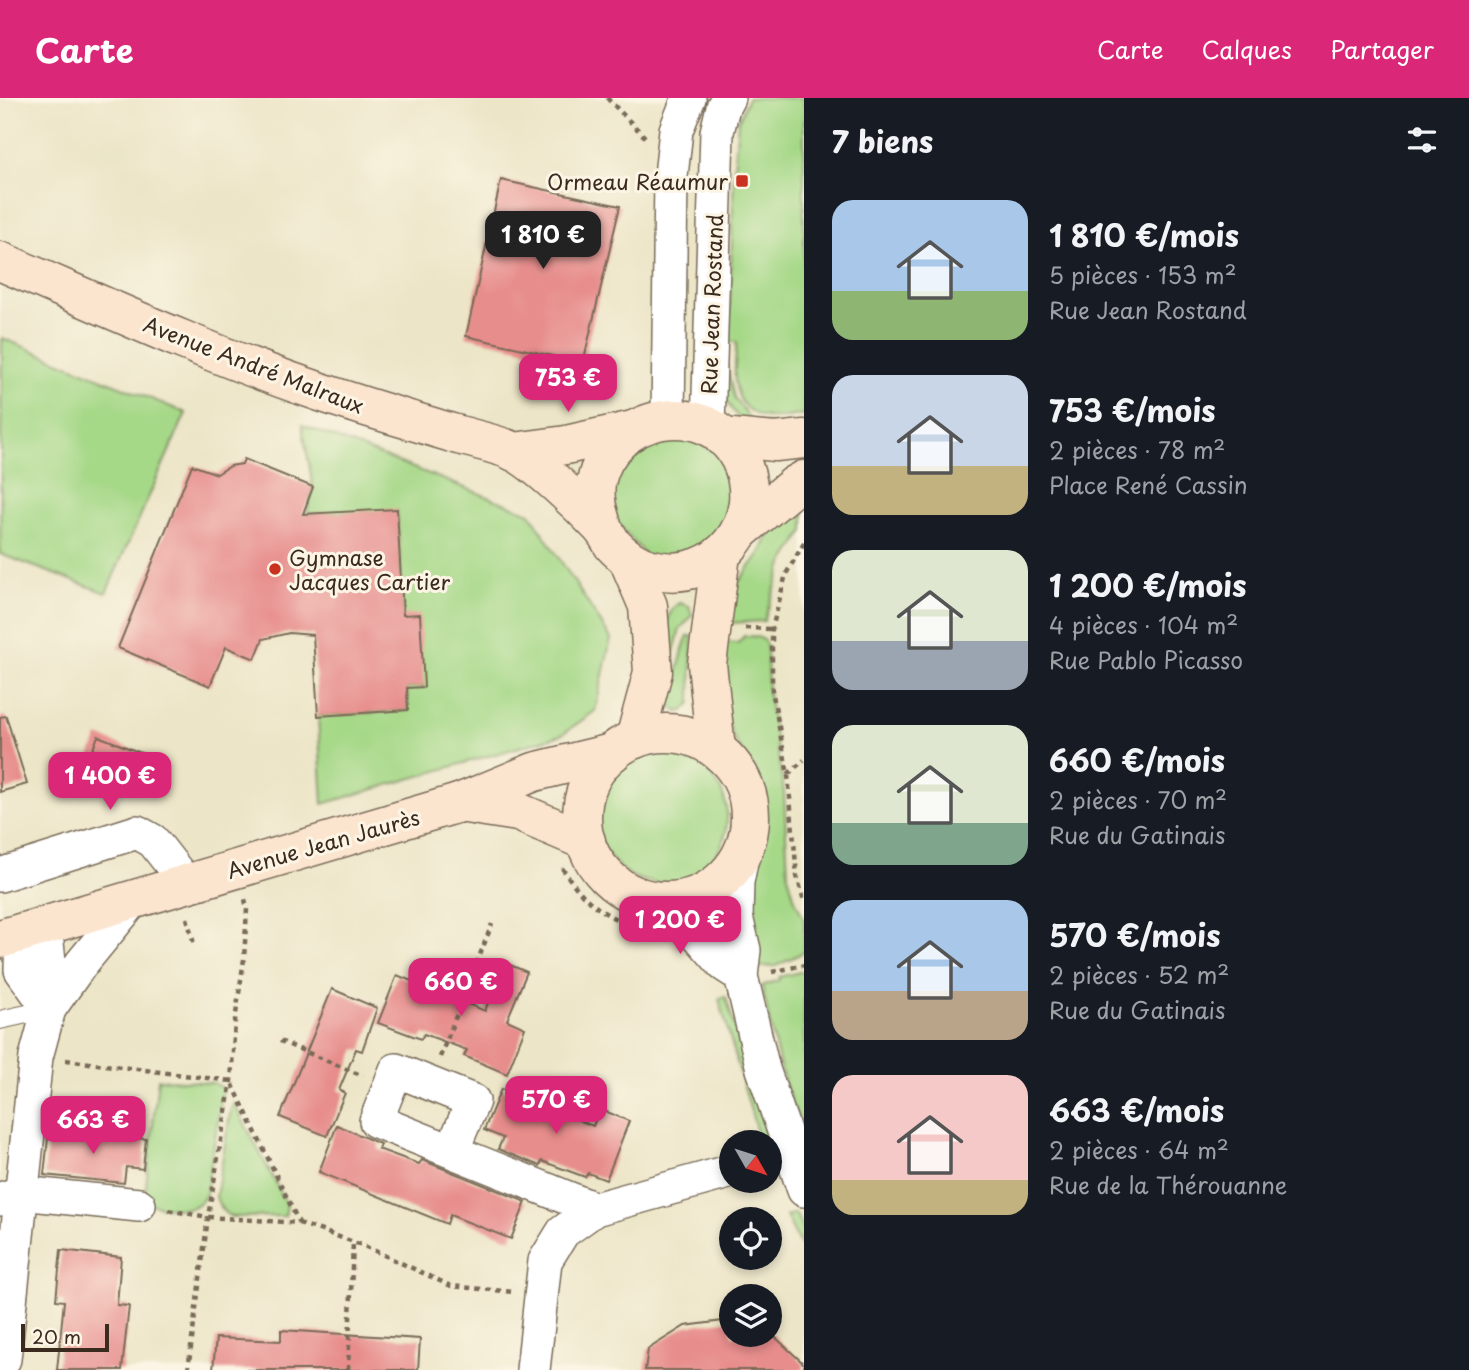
<!DOCTYPE html>
<html lang="fr">
<head>
<meta charset="utf-8">
<style>
  body { margin:0; font-family:"Playpen Sans",sans-serif; background:#20242c; color:#f1f3f6; height:100vh; display:flex; flex-direction:column; font-size:26px; white-space:nowrap }
  * { box-sizing:border-box; margin:0 }
  p { font-size:23px; color:#9ea1a6 }
  .icon { flex:none; width:38px; height:38px; fill:none; stroke:currentColor; stroke-width:2; stroke-linecap:round; stroke-linejoin:round }
  .map { position:relative; flex:1; overflow:hidden }
  .sheet { display:flex; flex-direction:column; background:#171b24; width:665px }
  .sheet>* { flex:none }
  .needle { width:46px; rotate:129deg }
  .controls { position:absolute; left:719px; top:1032px; display:grid; gap:14px }
  .controls a { display:grid; place-items:center; width:63px; height:63px; border-radius:50%; background:#171b24; box-shadow:0 4px 10px #0003; font-size:35px }
  .scale { position:absolute; left:21px; bottom:18px; width:88px; box-sizing:border-box; padding-left:7px; border:4px solid #3b2a1e; border-top:0; font-size:19px; line-height:24px; white-space:nowrap; color:#3b2a1e; -webkit-text-stroke:5px #fcf5e5; paint-order:stroke }
  .price { position:absolute; translate:-50% -60px; padding:0 16px; border-radius:14px; background:#db2777; color:#fff; font-size:23px; line-height:46px; filter:drop-shadow(0 2px 4px #0008) }
  .price::after { content:''; position:absolute; left:50%; top:42px; width:21px; height:16px; margin-left:-10px; background:inherit; clip-path:polygon(0 0,100% 0,50% 100%) }
  .price.selected { background:#222; color:#fff }
  ul { padding:0; list-style:none }
  li { display:flex; align-items:center; gap:21px; height:175px; padding:0 28px }
  li span { display:grid; place-items:center; flex:none; width:196px; height:140px; border-radius:21px; color:#555 }
  li>.icon { margin-inline-start:auto }
  span .icon { width:84px; height:84px; fill:#fffc; stroke-width:1 }
  li b { font-size:30px }
  h2 { display:flex; justify-content:space-between; align-items:center; height:84px; padding:0 28px; font-size:30px }
  header { display:flex; align-items:center; gap:42px; box-sizing:border-box; height:98px; padding:0 35px; background:#db2777; color:#fff }
  header strong { font-size:33px }
  nav { display:flex; gap:38px; margin-inline-start:auto; font-size:24px }
  main { display:flex; flex:1; min-height:0 }
  .map>svg:first-child { display:block }
  .grass { fill:#a5d887; stroke:#708152; stroke-width:2 }
  .building { fill:#e78d8c }
  .lines { fill:none; stroke-linecap:round; stroke-linejoin:round }
  .lane-casing { stroke:#796b59; stroke-width:20 }
  .street-casing { stroke:#796b59; stroke-width:36 }
  .secondary-casing { stroke:#796b59; stroke-width:41 }
  .path { stroke:#796b59; stroke-width:4.5; stroke-dasharray:5 5; stroke-linecap:butt }
  .lane { stroke:#fff; stroke-width:18 }
  .street { stroke:#fff; stroke-width:33 }
  .secondary { stroke:#fce5cf; stroke-width:38 }
  .poi-dot { fill:#c8321e; stroke:#fcf5e5; stroke-width:2.5 }
  .labels { text-anchor:middle; dominant-baseline:central; stroke-width:6; stroke-linejoin:round; paint-order:stroke }
  .poi-label { font-size:21px; fill:#3b2a1e; stroke:#fcf5e5; text-anchor:end }
  .street-label { font-size:21px; fill:#3b2a1e; stroke:#fcf5e5 }
</style>
</head>
<body>
<header>
<strong>Carte</strong>
<nav><a>Carte</a><a>Calques</a><a>Partager</a></nav>
</header>
<main>
<div class="map">
<svg width="804" height="1272" viewBox="0 0 804 1272">
  <rect width="100%" height="100%" fill="#fcf5e5"/>
  <filter id="ink" filterUnits="userSpaceOnUse"><feTurbulence type="fractalNoise" baseFrequency=".0143" numOctaves="2"/><feDisplacementMap in="SourceGraphic" scale="14" xChannelSelector="R" yChannelSelector="G"/><feConvolveMatrix kernelMatrix="1 2 1 2 8 2 1 2 1" color-interpolation-filters="sRGB"/></filter>
  <filter id="wash" filterUnits="userSpaceOnUse"><feTurbulence type="fractalNoise" baseFrequency=".00686" numOctaves="4" result="noise"/><feDisplacementMap in="SourceGraphic" scale="28" xChannelSelector="R" yChannelSelector="G"/><feGaussianBlur stdDeviation="1.57" result="paint"/><feColorMatrix in="noise" values="0 0 0 0 0 0 0 0 0 0 0 0 0 0 0 0 0 1.4 0 .05"/><feComposite in="paint" operator="in"/></filter>
  <g filter="url(#wash)">
    <rect width="100%" height="100%" fill="#ece5c7"/>
    <g class="grass">
      <path d="M 748,0 L 804,0 L 804,316 C 773,323 740,324 735,283 C 734,271 736,256 737,244 L 729,244 L 734,71 L 738,24 Z"/>
      <polygon points="2,240 186,315 106,495 0,456"/>
      <path d="M 725,262 L 734,299 L 751,323 L 804,332 L 743,324 C 720,301 722,292 725,262 Z"/>
      <polygon points="302,327 530,415 611,541 595,613 561,637 323,706 318,618 408,612 407,590 424,589 403,517 397,412 307,416 313,389"/>
      <polygon points="686,337 722,358 737,397 711,453 649,461 608,414 614,372 644,342"/>
      <polygon points="804,393 804,433 783,466 764,523 730,525 735,489 761,454 774,425"/>
      <path d="M 680,505 L 689,508 L 692,518 L 680,531 L 671,564 L 666,564 C 667,546 661,514 680,505 Z"/>
      <path d="M 688,538 L 692,538 L 691,605 L 683,613 L 678,614 L 667,607 L 666,587 C 683,575 679,555 688,538 Z"/>
      <path d="M 744,538 C 754,538 764,538 767,549 L 768,595 L 784,694 L 788,777 L 795,802 L 804,821 L 804,854 L 776,868 L 756,869 L 746,813 L 762,741 L 765,711 L 763,697 L 755,676 L 734,640 L 725,614 L 724,544 L 738,545 Z"/>
      <circle cx="662" cy="720" r="65"/>
      <path d="M 804,873 L 804,1028 C 786,1010 768,917 762,888 L 779,882 L 779,879 Z"/>
      <polygon points="726,899 768,1045 760,1045 719,901"/>
      <path d="M 158,981 L 214,985 L 223,991 L 206,1096 C 195,1120 165,1108 144,1105 Z"/>
      <path d="M 234,1005 L 284,1101 L 287,1108 L 285,1118 L 232,1119 C 223,1116 219,1108 216,1099 L 231,1011 Z"/>
      <polygon points="795,1115 804,1133 804,1155 786,1118"/>
    </g>
    <g id="blocks">
      <g class="building">
        <polygon points="501,82 620,108 583,265 466,238"/>
        <polygon points="244,361 313,389 303,416 397,411 403,517 420,516 424,589 407,590 408,612 318,618 313,537 289,535 263,541 255,561 226,549 210,588 118,550 192,367 217,376 230,368 242,366"/>
        <polygon points="6,618 27,686 0,694 0,619"/>
        <polygon points="98,638 149,658 137,686 87,666"/>
        <polygon points="503,864 527,874 507,922 525,930 507,976 464,958 467,952 424,936 421,941 378,925 397,877 485,913"/>
        <polygon points="332,891 377,910 362,953 356,951 339,992 345,995 327,1038 280,1019"/>
        <polygon points="501,991 593,1028 600,1011 629,1023 606,1082 588,1075 585,1079 542,1063 540,1068 498,1051 503,1040 484,1032"/>
        <polygon points="337,1027 380,1046 378,1051 419,1066 422,1062 526,1104 511,1141 450,1117 447,1126 319,1074"/>
        <polygon points="49,1031 146,1041 143,1071 126,1069 124,1085 44,1077"/>
        <polygon points="61,1152 121,1159 117,1207 129,1208 122,1272 57,1272 64,1203 56,1202"/>
        <polygon points="731,1222 732,1237 773,1237 804,1266 804,1272 645,1272 648,1251 685,1228"/>
        <polygon points="281,1232 420,1241 418,1272 213,1272 216,1240 281,1243"/>
      </g>
    </g>
  </g>
  <g filter="url(#ink)">
    <use href="#blocks" fill-opacity="0" stroke="#796b59" stroke-width="2"/>
    <g class="lines">
      <g class="lane-casing">
        <polyline id="lane" points="0,922 49,911"/>
      </g>
      <g class="street-casing">
        <g id="street">
          <polyline points="668,321 671,78 676,32 689,0"/>
          <polyline points="708,329 717,34 723,9 728,0"/>
          <polyline points="743,753 737,784 736,819 744,852 741,878 763,971 804,1092"/>
          <polyline points="0,777 137,734 153,743 186,785"/>
          <polyline points="642,800 696,835 724,867 741,878"/>
          <polyline points="22,834 21,872 49,911"/>
          <polyline points="49,911 81,866 136,799"/>
          <polyline points="452,1053 473,1003 396,972 376,1023 595,1111"/>
          <polyline points="0,1101 21,1095 139,1107"/>
          <polyline points="0,1270 4,1261 36,959 49,911 49,864 45,826"/>
          <polyline points="533,1272 545,1163 563,1134 595,1111 732,1073"/>
        </g>
      </g>
      <g class="secondary-casing">
        <g id="secondary">
          <path d="M 0,163 C 102,207 204,254 309,290 C 356,307 404,320 452,335 C 472,341 494,345 513,353 C 536,364 581,408 600,428 C 606,434 609,441 613,447 C 623,458 638,468 652,471 C 718,488 769,421 740,361 C 707,295 609,316 596,385 C 594,401 598,415 603,430"/>
          <polyline points="722,339 775,344 804,341"/>
          <polyline points="514,354 566,347 633,332"/>
          <polyline points="740,433 795,387 804,382"/>
          <polyline points="628,461 648,508 653,574 635,641"/>
          <circle cx="666" cy="719" r="84"/>
          <polyline points="716,651 707,566 721,456"/>
          <polyline points="459,705 518,714 586,743"/>
          <polyline points="0,841 459,705 534,674 612,655"/>
        </g>
      </g>
      <g class="path">
        <polyline points="607,0 645,39"/>
        <polyline points="804,445 786,476 772,531 772,592 788,677 797,778 804,803"/>
        <polyline points="745,530 772,531"/>
        <polyline points="788,676 804,662"/>
        <path d="M 562,770 C 579,795 590,808 618,822"/>
        <polyline points="187,820 194,846"/>
        <polyline points="772,874 804,867"/>
        <polyline points="280,943 363,978"/>
        <polyline points="440,959 492,826"/>
        <polyline points="66,962 231,983 299,1125 208,1119 168,1112"/>
        <polyline points="299,1125 362,1147 451,1188 513,1194"/>
        <polyline points="188,1272 208,1119 231,983 235,923 244,861 247,811 245,801"/>
        <polyline points="348,1272 353,1144"/>
      </g>
      <use href="#lane" class="lane"/>
      <use href="#street" class="street"/>
      <use href="#secondary" class="secondary"/>
    </g>
  </g>
  <g class="poi-dot">
    <rect x="735" y="76" width="14" height="14" rx="3.5"/>
    <circle cx="275" cy="471" r="7"/>
  </g>
  <g class="labels">
    <g class="poi-label">
      <text x="728" y="83">Ormeau Réaumur</text>
      <text x="289" y="459" text-anchor="start">Gymnase<tspan x="289" dy="24">Jacques Cartier</tspan></text>
    </g>
    <g class="street-label">
      <text transform="translate(711 206) rotate(-88)">Rue Jean Rostand</text>
      <text transform="translate(254 266) rotate(21)">Avenue André Malraux</text>
      <text transform="translate(323 745) rotate(-16)">Avenue Jean Jaurès</text>
    </g>
  </g>
</svg>
<div class="controls">
<a><svg class="needle" viewBox="-14 -14 28 28"><path d="M0-13l5 13h-10z" fill="#e53935"/><path d="M0 13l5-13h-10z" fill="#9ea1a6"/></svg></a>
<a><svg class="icon" aria-label="locate" viewBox="0 0 24 24"><circle cx="12" cy="12" r="6"/><path d="M12 2v4M12 18v4M2 12h4M18 12h4"/></svg></a>
<a><svg class="icon" aria-label="layers" viewBox="0 0 24 24"><path d="M12 4l9 5-9 5-9-5zM3 14l9 5 9-5"/></svg></a>
</div>
<div class="scale">20 m</div>
<b class="price selected" style="left:543px;top:173px">1 810 €</b>
<b class="price" style="left:568px;top:316px">753 €</b>
<b class="price" style="left:110px;top:714px">1 400 €</b>
<b class="price" style="left:680px;top:858px">1 200 €</b>
<b class="price" style="left:461px;top:920px">660 €</b>
<b class="price" style="left:556px;top:1038px">570 €</b>
<b class="price" style="left:93px;top:1058px">663 €</b>
</div>
<section class="sheet">
<h2>7 biens<svg class="icon" aria-label="filters" viewBox="0 0 24 24"><path d="M4 7h16M4 17h16"/><circle cx="9" cy="7" r="2"/><circle cx="15" cy="17" r="2"/></svg></h2>
<ul>
<li><span style="background:linear-gradient(#a9c7e8 65%,#8fb573 0)"><svg class="icon" aria-label="home" viewBox="0 0 24 24"><path d="M3 11l9-7 9 7M6 9v11h12V9"/></svg></span><div><b>1 810 €/mois</b><p>5 pièces · 153 m²</p><p>Rue Jean Rostand</p></div></li>
<li><span style="background:linear-gradient(#c9d6e8 65%,#c2b280 0)"><svg class="icon" aria-label="home" viewBox="0 0 24 24"><path d="M3 11l9-7 9 7M6 9v11h12V9"/></svg></span><div><b>753 €/mois</b><p>2 pièces · 78 m²</p><p>Place René Cassin</p></div></li>
<li><span style="background:linear-gradient(#dfe7d0 65%,#9aa5b1 0)"><svg class="icon" aria-label="home" viewBox="0 0 24 24"><path d="M3 11l9-7 9 7M6 9v11h12V9"/></svg></span><div><b>1 200 €/mois</b><p>4 pièces · 104 m²</p><p>Rue Pablo Picasso</p></div></li>
<li><span style="background:linear-gradient(#dfe7d0 70%,#7fa58c 0)"><svg class="icon" aria-label="home" viewBox="0 0 24 24"><path d="M3 11l9-7 9 7M6 9v11h12V9"/></svg></span><div><b>660 €/mois</b><p>2 pièces · 70 m²</p><p>Rue du Gatinais</p></div></li>
<li><span style="background:linear-gradient(#a9c7e8 65%,#b9a48a 0)"><svg class="icon" aria-label="home" viewBox="0 0 24 24"><path d="M3 11l9-7 9 7M6 9v11h12V9"/></svg></span><div><b>570 €/mois</b><p>2 pièces · 52 m²</p><p>Rue du Gatinais</p></div></li>
<li><span style="background:linear-gradient(#f6c9c9 75%,#c2b280 0)"><svg class="icon" aria-label="home" viewBox="0 0 24 24"><path d="M3 11l9-7 9 7M6 9v11h12V9"/></svg></span><div><b>663 €/mois</b><p>2 pièces · 64 m²</p><p>Rue de la Thérouanne</p></div></li>
</ul>
</section>
</main>
</body>
</html>
